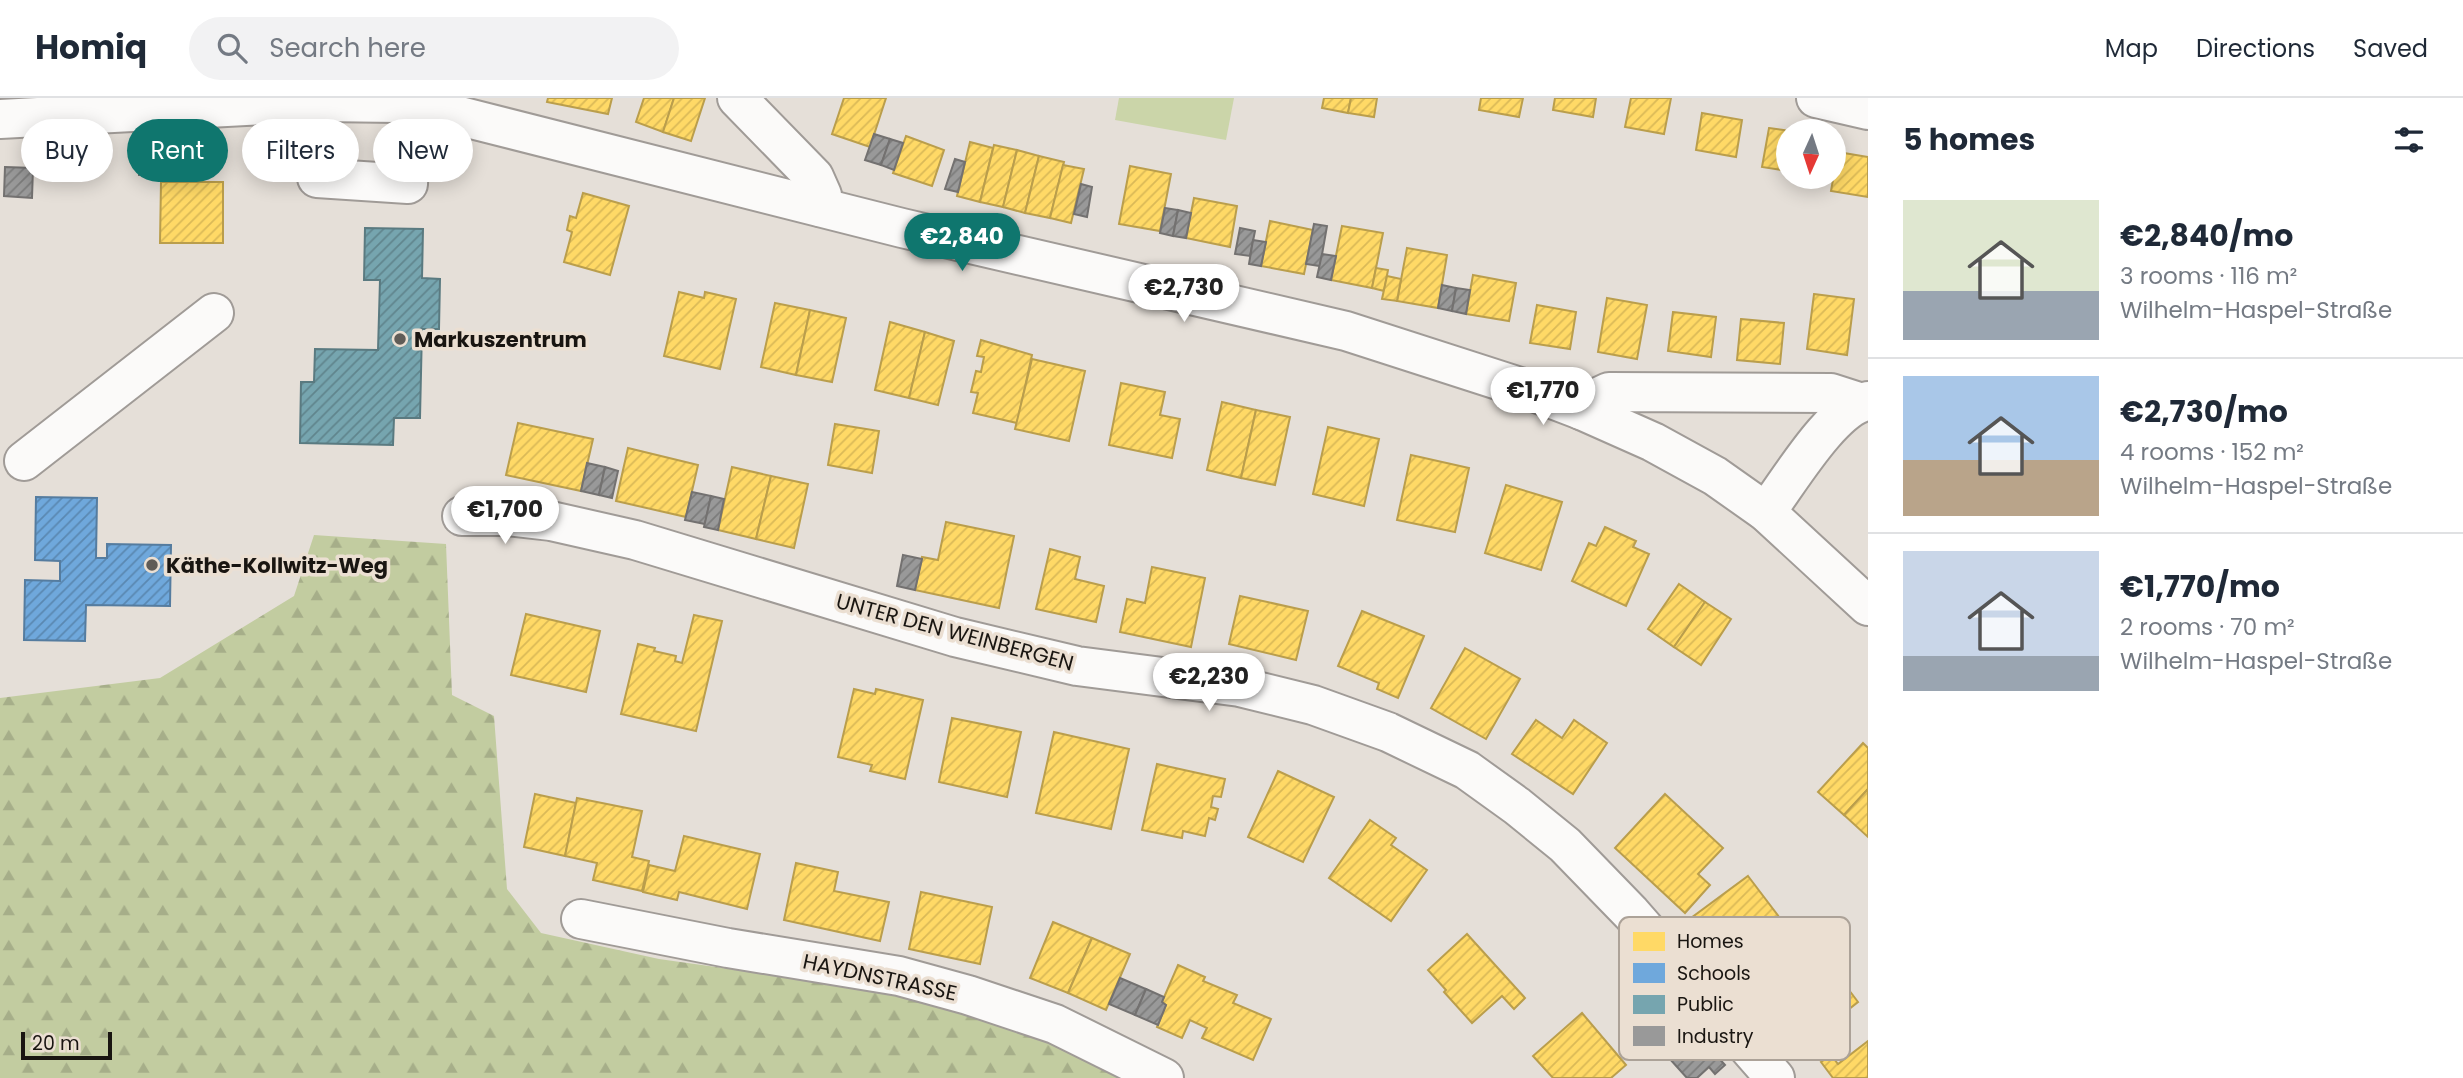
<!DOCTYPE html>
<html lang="en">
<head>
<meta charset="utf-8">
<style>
  body { margin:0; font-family:Poppins,sans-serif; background:#f2f2f3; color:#1f2937; height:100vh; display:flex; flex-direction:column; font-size:26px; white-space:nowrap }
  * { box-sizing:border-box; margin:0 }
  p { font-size:23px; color:#747a83 }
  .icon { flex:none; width:38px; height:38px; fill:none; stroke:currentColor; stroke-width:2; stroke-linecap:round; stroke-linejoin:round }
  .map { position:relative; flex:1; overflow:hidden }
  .details { display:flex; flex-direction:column; background:#fff; width:595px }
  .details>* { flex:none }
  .top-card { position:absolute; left:21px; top:21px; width:665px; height:63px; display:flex; gap:14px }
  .needle { width:46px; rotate:183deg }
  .fabs { position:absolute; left:1776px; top:21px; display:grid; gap:14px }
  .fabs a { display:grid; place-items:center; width:70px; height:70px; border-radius:50%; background:#fff; box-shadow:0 4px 18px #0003; font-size:35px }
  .scale { position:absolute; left:21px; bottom:18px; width:91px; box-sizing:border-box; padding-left:7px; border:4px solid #191511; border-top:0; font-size:19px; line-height:24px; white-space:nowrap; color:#191511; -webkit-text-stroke:5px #ebdfd2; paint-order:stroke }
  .price { position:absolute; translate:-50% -60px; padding:0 16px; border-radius:24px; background:#fff; color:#222; font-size:23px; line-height:46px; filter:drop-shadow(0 2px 4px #0008) }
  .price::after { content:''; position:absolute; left:50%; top:42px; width:21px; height:16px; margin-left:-10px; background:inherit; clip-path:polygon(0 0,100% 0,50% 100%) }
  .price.active { background:#0f766e; color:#fff }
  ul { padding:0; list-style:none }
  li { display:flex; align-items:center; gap:21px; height:175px; padding:0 35px }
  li+li { border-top:2px solid #e0e1e3 }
  li span { display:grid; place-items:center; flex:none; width:196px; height:140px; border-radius:0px; color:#555 }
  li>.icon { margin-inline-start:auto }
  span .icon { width:84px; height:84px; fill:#fffc; stroke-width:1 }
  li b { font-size:30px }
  h2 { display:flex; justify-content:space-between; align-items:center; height:84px; padding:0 35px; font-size:30px }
  .pill { padding:0 24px; border-radius:32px; background:#fff; box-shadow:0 4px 18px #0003; font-size:24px; line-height:63px }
  .pill.active { background:#0f766e; color:#fff }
  header { display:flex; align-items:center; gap:42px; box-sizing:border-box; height:98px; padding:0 35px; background:#fff; border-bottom:2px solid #e0e1e3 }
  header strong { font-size:33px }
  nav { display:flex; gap:38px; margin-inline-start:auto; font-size:24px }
  .search { width:490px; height:63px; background:#f2f2f3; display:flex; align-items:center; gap:18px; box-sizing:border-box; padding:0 24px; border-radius:38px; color:#747a83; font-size:26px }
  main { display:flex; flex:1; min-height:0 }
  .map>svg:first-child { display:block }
  .green { fill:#cbd5a9 }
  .forest { fill:url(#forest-firs) }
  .homes { fill:url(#homes-hatch); stroke:#ba9e4c; stroke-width:2 }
  .schools { fill:url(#schools-hatch); stroke:#557c9f; stroke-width:2 }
  .public { fill:url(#public-hatch); stroke:#5a7a80; stroke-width:2 }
  .industry { fill:url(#industry-hatch); stroke:#737170; stroke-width:2 }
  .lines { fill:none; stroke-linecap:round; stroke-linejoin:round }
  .minor-casing { stroke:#a09b97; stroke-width:42 }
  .minor { stroke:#fbfaf9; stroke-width:38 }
  .poi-dot { fill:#605c57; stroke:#ebdfd2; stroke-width:2.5 }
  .labels { text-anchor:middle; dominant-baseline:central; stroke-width:7; stroke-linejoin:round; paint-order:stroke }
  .poi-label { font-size:21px; font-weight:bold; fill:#191511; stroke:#ebdfd2; text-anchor:start }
  .street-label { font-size:21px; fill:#191511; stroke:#ebdfd2 }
  .key { fill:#ebdfd2; stroke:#aca298; stroke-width:2 }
  .key-label { font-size:19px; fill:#191511 }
</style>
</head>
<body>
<header>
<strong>Homiq</strong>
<div class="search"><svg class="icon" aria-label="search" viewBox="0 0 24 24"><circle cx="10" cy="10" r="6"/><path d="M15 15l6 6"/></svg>Search here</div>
<nav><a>Map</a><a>Directions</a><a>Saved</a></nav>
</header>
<main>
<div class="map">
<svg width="1868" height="980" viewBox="0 0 1868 980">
  <defs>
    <pattern id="forest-firs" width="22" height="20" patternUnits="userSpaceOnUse" patternTransform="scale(1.75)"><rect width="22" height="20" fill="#c2cca0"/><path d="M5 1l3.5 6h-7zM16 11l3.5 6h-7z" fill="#a6ae89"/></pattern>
    <pattern id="homes-hatch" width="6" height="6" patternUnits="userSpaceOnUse" patternTransform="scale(1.75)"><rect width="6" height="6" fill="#ffd966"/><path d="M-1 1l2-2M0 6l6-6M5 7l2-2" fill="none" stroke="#dab957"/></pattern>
    <pattern id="schools-hatch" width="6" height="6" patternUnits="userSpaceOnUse" patternTransform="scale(1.75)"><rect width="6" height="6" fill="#6fa8dc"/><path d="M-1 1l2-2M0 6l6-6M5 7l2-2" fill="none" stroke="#5a88b1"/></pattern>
    <pattern id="public-hatch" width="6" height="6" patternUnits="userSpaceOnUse" patternTransform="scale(1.75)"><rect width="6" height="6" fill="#76a5af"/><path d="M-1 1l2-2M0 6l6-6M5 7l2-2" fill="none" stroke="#60858d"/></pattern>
    <pattern id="industry-hatch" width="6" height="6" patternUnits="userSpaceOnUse" patternTransform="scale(1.75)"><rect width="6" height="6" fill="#999"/><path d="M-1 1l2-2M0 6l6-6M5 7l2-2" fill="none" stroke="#7c7c7b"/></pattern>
  </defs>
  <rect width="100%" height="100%" fill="#e5dfd8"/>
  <polygon class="green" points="1119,0 1234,0 1226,42 1115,22"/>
  <polygon class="forest" points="314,437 446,446 452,597 494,618 507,791 541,835 659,861 923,898 1116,968 1132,980 0,980 0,600 160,580 294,498"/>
  <g class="homes">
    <polygon points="548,0 612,0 608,16 547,4"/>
    <polygon points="644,0 674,0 663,34 636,24"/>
    <polygon points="674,0 705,0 691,43 663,34"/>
    <polygon points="844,0 886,0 870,49 832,36"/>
    <polygon points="1324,0 1351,0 1348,15 1322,10"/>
    <polygon points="1351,0 1377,0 1374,19 1348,15"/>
    <polygon points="1481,0 1523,0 1519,19 1479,12"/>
    <polygon points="1555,0 1596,0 1593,19 1553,12"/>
    <polygon points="1631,0 1671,0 1664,36 1625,29"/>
    <polygon points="1702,15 1742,22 1736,59 1696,52"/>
    <polygon points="1769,30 1791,33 1788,33 1788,73 1762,69"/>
    <polygon points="906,38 944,52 932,88 893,75"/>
    <polygon points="970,44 993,50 980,104 957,98"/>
    <polygon points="994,47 1017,52 1003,109 980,104"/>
    <polygon points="1017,52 1039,58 1025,115 1003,109"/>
    <polygon points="1838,54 1868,59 1868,99 1831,93"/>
    <polygon points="1039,58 1064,64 1050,120 1025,115"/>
    <polygon points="1063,67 1084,71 1071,125 1050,120"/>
    <polygon points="1130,68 1171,76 1160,133 1119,126"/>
    <polygon points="161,84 223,84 223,145 160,145"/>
    <polygon points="583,95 629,108 610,177 564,164 572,134 567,132 570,118 576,120"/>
    <polygon points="1194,100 1237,108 1230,149 1186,140"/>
    <polygon points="1270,123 1313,132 1304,176 1261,168"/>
    <polygon points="1342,128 1383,135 1372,190 1331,182"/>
    <polygon points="1407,150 1447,157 1438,210 1397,203"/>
    <polygon points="1376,170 1388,172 1384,193 1372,190"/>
    <polygon points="1473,177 1516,185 1509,223 1466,216"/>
    <polygon points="1387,178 1401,181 1397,203 1382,201"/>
    <polygon points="679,194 704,200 705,194 736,201 720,271 664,258"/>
    <polygon points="1814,196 1854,201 1847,257 1807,251"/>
    <polygon points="1607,200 1647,207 1637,261 1598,254"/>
    <polygon points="775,205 810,212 796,277 761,269"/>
    <polygon points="1537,207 1576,214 1570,251 1530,245"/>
    <polygon points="810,212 846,220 832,284 796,277"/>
    <polygon points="1673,214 1716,219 1711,259 1668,253"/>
    <polygon points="1741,221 1784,225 1780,266 1737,262"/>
    <polygon points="890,224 925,234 909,300 875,292"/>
    <polygon points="925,234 954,243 938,307 909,300"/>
    <polygon points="981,242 1032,257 1017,325 973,315 978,295 971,294 976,273 981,274 984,259 977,258"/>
    <polygon points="1032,261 1085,273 1069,343 1015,331"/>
    <polygon points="1121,285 1165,294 1160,317 1180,321 1172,360 1109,347"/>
    <polygon points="1222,304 1256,312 1241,380 1207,372"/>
    <polygon points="1256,312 1290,319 1275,387 1241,380"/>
    <polygon points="518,325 593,341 581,393 506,377"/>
    <polygon points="835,326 879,333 872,375 828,367"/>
    <polygon points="1328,329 1379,341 1364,408 1313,396"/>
    <polygon points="628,350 698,367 686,419 616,403"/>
    <polygon points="1411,357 1469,370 1455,434 1397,422"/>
    <polygon points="732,369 771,378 756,441 718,432"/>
    <polygon points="771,378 808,386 794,450 756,441"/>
    <polygon points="1506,387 1562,404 1541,472 1485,455"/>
    <polygon points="946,424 1014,438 999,510 915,492 922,459 938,462"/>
    <polygon points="1605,429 1636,443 1633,449 1649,456 1626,508 1572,483 1589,445 1596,448"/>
    <polygon points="1050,451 1080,459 1075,481 1104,488 1096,524 1036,511"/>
    <polygon points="1152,469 1205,480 1191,549 1120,534 1127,501 1145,505"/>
    <polygon points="1679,486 1705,504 1674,549 1648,531"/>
    <polygon points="1240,498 1308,513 1296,562 1229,546"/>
    <polygon points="1705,504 1731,521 1701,567 1674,549"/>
    <polygon points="1362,513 1424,538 1398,600 1377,591 1379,585 1338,568"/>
    <polygon points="526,516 600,533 586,594 511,577"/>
    <polygon points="694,517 722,523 696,633 621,616 638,546 655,550 654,553 676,558 675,563 682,565"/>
    <polygon points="1465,550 1520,581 1486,641 1431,610"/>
    <polygon points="854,591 875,596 876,591 923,602 905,681 870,673 872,667 838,659"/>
    <polygon points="952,620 1021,634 1007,699 939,684"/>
    <polygon points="1536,622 1562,640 1574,622 1607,645 1573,696 1512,656"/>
    <polygon points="1054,634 1129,651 1111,731 1036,715"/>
    <polygon points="1863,645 1868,650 1868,691 1844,717 1818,694"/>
    <polygon points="1157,666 1225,681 1221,699 1213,698 1211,709 1218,711 1215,722 1209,720 1205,738 1183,733 1182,740 1142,732"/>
    <polygon points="1278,673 1334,699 1303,764 1248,739"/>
    <polygon points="1868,691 1868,739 1844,717"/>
    <polygon points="535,696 576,705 565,758 524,749"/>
    <polygon points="1665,696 1723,750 1698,776 1710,787 1685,815 1615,750"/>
    <polygon points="577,700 642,713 632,759 649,763 642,793 593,782 597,765 565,758"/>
    <polygon points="1370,722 1396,740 1391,747 1427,772 1391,823 1329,780"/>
    <polygon points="684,738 760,756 747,811 679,794 677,802 643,794 649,767 675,773"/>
    <polygon points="796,765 838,774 834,793 889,804 880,843 784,822"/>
    <polygon points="1748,778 1792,836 1736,879 1691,820"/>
    <polygon points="921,794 992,809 980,866 909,851"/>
    <polygon points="1053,824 1092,840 1068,895 1030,880"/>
    <polygon points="1467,836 1525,900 1514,911 1502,898 1472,925 1444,894 1446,892 1428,872"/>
    <polygon points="1092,840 1130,856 1106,912 1068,895"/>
    <polygon points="1822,856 1858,904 1834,923 1838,929 1822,941 1827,947 1811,960 1765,899"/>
    <polygon points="1178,867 1205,879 1203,883 1237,897 1233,905 1271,921 1253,962 1202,940 1207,930 1190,922 1182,940 1157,929 1166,907 1162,904"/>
    <polygon points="1582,915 1626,967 1611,980 1553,980 1533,958"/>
    <polygon points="1868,943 1868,980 1833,980 1821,964 1831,957 1838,966"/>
  </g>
  <polygon class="schools" points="36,399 97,400 96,460 107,460 107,446 171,447 170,508 86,507 85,543 24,542 25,482 60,483 60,463 35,462"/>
  <polygon class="public" points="365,130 423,131 422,180 440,181 439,231 422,231 420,320 394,320 393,347 300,345 301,284 314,284 315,251 378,252 380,182 364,182"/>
  <g class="industry">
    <polygon points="874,36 890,41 881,67 865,62"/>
    <polygon points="890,41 903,45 894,72 881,67"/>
    <polygon points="209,46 211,72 139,77 137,50"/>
    <polygon points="955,61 965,64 958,94 945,91"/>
    <polygon points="5,69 33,70 32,100 4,98"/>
    <polygon points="1081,86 1092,89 1087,119 1074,116"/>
    <polygon points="1165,110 1178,112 1173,138 1160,135"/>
    <polygon points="1178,112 1191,115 1186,140 1173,138"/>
    <polygon points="1314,126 1327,128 1320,168 1306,166"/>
    <polygon points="1240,130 1255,133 1250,158 1235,156"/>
    <polygon points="1253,142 1266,144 1261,168 1249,166"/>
    <polygon points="1322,156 1336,158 1331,182 1317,179"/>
    <polygon points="1442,187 1456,190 1452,213 1438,210"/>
    <polygon points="1456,190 1470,192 1466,216 1452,213"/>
    <polygon points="587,365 605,369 599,397 581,393"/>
    <polygon points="605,369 618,373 612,400 599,397"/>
    <polygon points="692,394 711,398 705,426 685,422"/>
    <polygon points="711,398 724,401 718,432 704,429"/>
    <polygon points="903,457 922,461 915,492 897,488"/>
    <polygon points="1120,880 1146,891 1135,917 1109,906"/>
    <polygon points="1146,891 1164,899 1162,904 1166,907 1158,927 1135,917"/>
    <polygon points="1696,935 1725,967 1715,976 1709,969 1697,980 1687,980 1669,960"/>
  </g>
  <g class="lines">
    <g class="minor-casing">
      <g id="minor">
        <polyline points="737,0 814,79 822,97 820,109"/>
        <polyline points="1816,0 1868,12"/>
        <polyline points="0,21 320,4 398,5 428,10 902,130 1346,233 1526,291 1581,312 1653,344 1715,378 1766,414 1868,508"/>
        <polyline points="317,80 408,86 412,8"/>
        <polyline points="1581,312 1592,302 1609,294 1831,295 1859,304"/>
        <polyline points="24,363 214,215"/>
        <path d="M 1766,414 C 1789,384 1832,309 1868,303"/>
        <polyline points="462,418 507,418 551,423 635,442 955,539 1077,568 1240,589 1313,607 1388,634 1467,672 1517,708 1565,747 1631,815 1775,980"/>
        <polyline points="581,821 728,850 899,878 968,897 1055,926 1164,980"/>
      </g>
    </g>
    <use href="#minor" class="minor"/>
  </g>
  <g class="poi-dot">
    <circle cx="400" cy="241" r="7"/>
    <circle cx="152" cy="467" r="7"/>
  </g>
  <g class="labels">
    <g class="poi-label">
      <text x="414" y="241">Markuszentrum</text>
      <text x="166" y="467">Käthe-Kollwitz-Weg</text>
    </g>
    <g class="street-label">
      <text transform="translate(955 534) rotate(15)">UNTER DEN WEINBERGEN</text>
      <text transform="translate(880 879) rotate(12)">HAYDNSTRASSE</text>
    </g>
  </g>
  <rect x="1619" y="819" width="231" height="143" rx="10" class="key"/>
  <rect x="1633" y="834" width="32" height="19" fill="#ffd966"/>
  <rect x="1633" y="865" width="32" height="20" fill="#6fa8dc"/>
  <rect x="1633" y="897" width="32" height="19" fill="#76a5af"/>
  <rect x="1633" y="928" width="32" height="20" fill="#999"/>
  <g class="key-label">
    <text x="1677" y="850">Homes</text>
    <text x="1677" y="882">Schools</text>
    <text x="1677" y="913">Public</text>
    <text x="1677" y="945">Industry</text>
  </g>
</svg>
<div class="fabs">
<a><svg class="needle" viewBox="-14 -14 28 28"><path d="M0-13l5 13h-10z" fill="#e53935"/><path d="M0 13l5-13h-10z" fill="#747a83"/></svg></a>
</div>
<div class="scale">20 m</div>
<b class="price active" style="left:962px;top:175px">€2,840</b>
<b class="price" style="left:1184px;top:226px">€2,730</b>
<b class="price" style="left:1543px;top:329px">€1,770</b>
<b class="price" style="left:505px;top:448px">€1,700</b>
<b class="price" style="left:1209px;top:615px">€2,230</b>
<div class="top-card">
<a class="pill">Buy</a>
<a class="pill active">Rent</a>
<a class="pill">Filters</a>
<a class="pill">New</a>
</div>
</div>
<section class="details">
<h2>5 homes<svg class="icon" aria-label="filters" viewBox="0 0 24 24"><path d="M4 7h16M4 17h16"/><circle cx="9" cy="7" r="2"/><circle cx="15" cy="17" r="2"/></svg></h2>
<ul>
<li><span style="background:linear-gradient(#dfe7d0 65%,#9aa5b1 0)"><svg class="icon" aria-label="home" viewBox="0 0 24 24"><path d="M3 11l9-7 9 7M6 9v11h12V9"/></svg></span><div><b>€2,840/mo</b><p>3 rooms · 116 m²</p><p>Wilhelm-Haspel-Straße</p></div></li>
<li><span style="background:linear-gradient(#a9c7e8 60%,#b9a48a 0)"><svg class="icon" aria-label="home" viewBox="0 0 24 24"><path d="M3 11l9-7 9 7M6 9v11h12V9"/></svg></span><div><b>€2,730/mo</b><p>4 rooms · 152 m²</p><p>Wilhelm-Haspel-Straße</p></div></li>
<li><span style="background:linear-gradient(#c9d6e8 75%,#9aa5b1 0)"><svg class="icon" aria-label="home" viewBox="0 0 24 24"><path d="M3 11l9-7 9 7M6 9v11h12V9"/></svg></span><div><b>€1,770/mo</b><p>2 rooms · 70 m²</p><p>Wilhelm-Haspel-Straße</p></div></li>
</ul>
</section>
</main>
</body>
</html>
